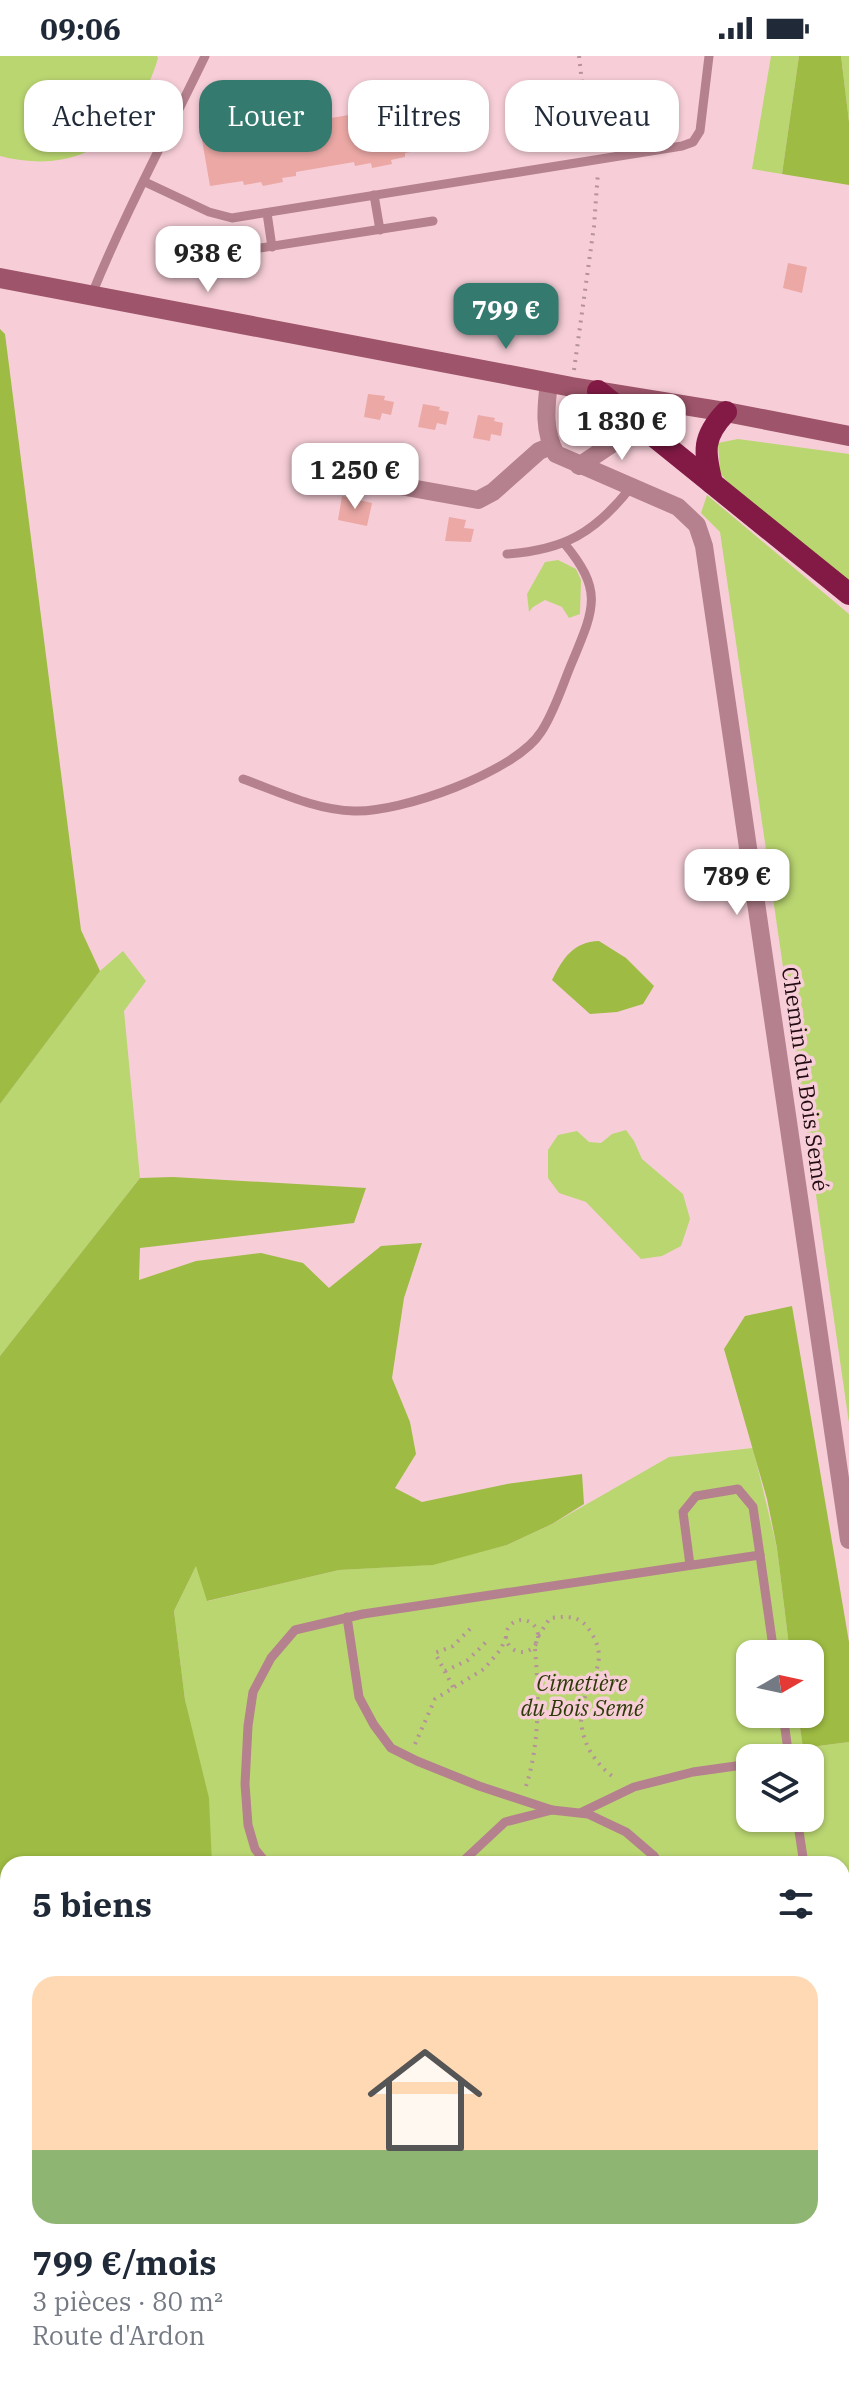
<!DOCTYPE html>
<html lang="fr">
<head>
<meta charset="utf-8">
<style>
  body { margin:0; font-family:"IBM Plex Serif",serif; background:#f2f2f3; color:#1f2937; height:100vh; display:flex; flex-direction:column; font-size:30px; white-space:nowrap }
  * { box-sizing:border-box; margin:0 }
  p { font-size:26px; color:#747a83 }
  .icon { flex:none; width:44px; height:44px; fill:none; stroke:currentColor; stroke-width:2; stroke-linecap:round; stroke-linejoin:round }
  .map { position:relative; flex:1; overflow:hidden }
  .panel { position:absolute; left:0px; top:1800px; width:850px; height:536px; display:flex; flex-direction:column; background:#fff; border-radius:24px 24px 0 0; box-shadow:0 2px 6px #0004 }
  .panel>* { flex:none }
  .hud { position:absolute; left:24px; top:24px; width:802px; height:72px; display:flex; gap:16px }
  .needle { width:52px; rotate:81deg }
  .fabs { position:absolute; left:736px; top:1584px; display:grid; gap:16px }
  .fabs a { display:grid; place-items:center; width:88px; height:88px; border-radius:16px; background:#fff; box-shadow:0 2px 6px #0004; font-size:40px }
  .price { position:absolute; translate:-50% -68px; padding:0 18px; border-radius:16px; background:#fff; color:#222; font-size:26px; line-height:52px; filter:drop-shadow(0 2px 4px #0008) }
  .price::after { content:''; position:absolute; left:50%; top:48px; width:24px; height:18px; margin-left:-12px; background:inherit; clip-path:polygon(0 0,100% 0,50% 100%) }
  .price.current { background:#357a6f; color:#fff }
  ul { padding:0; list-style:none }
  li { display:grid; align-content:center; gap:16px; height:424px; padding:0 32px }
  li span { display:grid; place-items:center; height:248px; border-radius:24px; color:#555 }
  li>.icon { margin-inline-start:auto }
  span .icon { width:144px; height:144px; fill:#fffc; stroke-width:1 }
  li b { font-size:34px }
  h2 { display:flex; justify-content:space-between; align-items:center; height:96px; padding:0 32px; font-size:34px }
  .pill { padding:0 28px; border-radius:24px; background:#fff; box-shadow:0 2px 6px #0004; font-size:28px; line-height:72px }
  .pill.current { background:#357a6f; color:#fff }
  .status { display:flex; justify-content:space-between; align-items:center; height:56px; padding:0 40px; background:#fff; direction:ltr }
  .status svg { height:22px; fill:currentColor }
  .map>svg:first-child { display:block }
  .green { fill:#bad671; fill-rule:evenodd }
  .forest { fill:#9ebb43 }
  .building { fill:#eba8a5 }
  .lines { fill:none; stroke-linecap:round; stroke-linejoin:round }
  .path { stroke:#b5929b; stroke-width:4; stroke-dasharray:2 6; stroke-linecap:butt }
  .service { stroke:#b5818e; stroke-width:9 }
  .minor { stroke:#b5818e; stroke-width:18 }
  .secondary { stroke:#9e546a; stroke-width:20 }
  .trunk { stroke:#831a46; stroke-width:22 }
  .labels { text-anchor:middle; dominant-baseline:central; stroke-width:7; stroke-linejoin:round; paint-order:stroke }
  .street-label { font-size:22px; fill:#220b12; stroke:#f7ced8 }
  .park-label { font-size:22px; font-style:italic; fill:#2d3907; stroke:#f7ced8 }
</style>
</head>
<body>
<div class="status"><b>09:06</b><svg viewBox="0 0 49 12"><path d="M0 12V9h3v3zM5 12V6h3v6zM10 12V3h3v9zM15 12V0h3v12zM26 1h20v11H26zM47 4h2v5h-2z"/></svg></div>
<div class="map">
<svg width="849" height="2336" viewBox="0 0 849 2336">
  <rect width="100%" height="100%" fill="#f7ced8"/>
  <g class="green">
    <path d="M 0,0 L 157,0 L 158,2 C 135,79 82,121 0,100 Z"/>
    <polygon points="771,0 799,0 782,118 752,113"/>
    <polygon points="841,0 849,0 849,66"/>
    <polygon points="738,383 849,398 849,531 736,436 720,417 718,387"/>
    <polygon points="707,439 849,558 849,1367 720,476 701,457"/>
    <polygon points="558,504 576,513 581,524 580,558 569,562 562,551 545,544 533,551 529,556 527,538 545,506"/>
    <polygon points="123,895 146,925 124,955 140,1122 0,1300 0,1048 100,915"/>
    <polygon points="626,1074 634,1085 642,1103 683,1138 690,1163 681,1190 662,1200 641,1203 586,1146 559,1137 548,1122 548,1094 558,1079 577,1075 589,1086 601,1087 612,1078"/>
    <path d="M 753,1392 L 777,1492 L 790,1598 L 750,1598 L 750,1658 L 798,1658 L 803,1692 L 849,1686 L 849,1916 L 846,1919 L 847,1934 L 842,1935 L 842,1808 L 212,1808 L 185,1644 L 174,1555 L 197,1508 L 208,1545 L 339,1514 L 428,1509 L 507,1489 L 552,1468 L 669,1401 ZM 750,1702 L 810,1702 L 810,1762 L 750,1762 Z"/>
  </g>
  <g class="forest">
    <polygon points="799,0 841,0 849,66 849,129 782,118"/>
    <polygon points="0,273 5,278 81,874 100,915 0,1048"/>
    <path d="M 599,885 L 626,902 L 654,930 L 643,948 L 617,956 L 590,958 L 552,924 C 563,902 573,886 599,885 Z"/>
    <polygon points="173,1121 366,1132 354,1167 140,1192 139,1224 196,1205 261,1197 303,1207 329,1232 381,1190 422,1187 404,1242 392,1322 410,1366 416,1398 395,1432 422,1446 507,1428 582,1418 584,1448 552,1468 507,1489 433,1509 339,1514 207,1545 196,1510 174,1555 185,1644 209,1742 212,1808 8,1808 8,2105 0,2107 0,1300 140,1122"/>
    <polygon points="792,1250 849,1586 849,1686 803,1692 798,1658 810,1658 810,1598 790,1598 777,1492 767,1443 724,1293 745,1260"/>
    <polygon points="849,1970 849,2216 842,2223 842,1972"/>
    <polygon points="8,2127 8,2328 514,2328 513,2336 0,2336 0,2128"/>
    <polygon points="592,2328 740,2328 733,2336 591,2336"/>
  </g>
  <g class="building">
    <polygon points="382,47 382,54 417,47 426,93 405,97 405,101 391,104 392,108 372,112 371,107 355,110 354,106 296,116 296,120 282,122 283,126 263,130 261,126 244,129 243,125 210,130 202,84 249,76 248,71 272,67 273,72 366,56 365,51"/>
    <polygon points="788,207 807,211 802,237 783,232"/>
    <polygon points="368,338 385,340 384,344 394,346 391,359 382,357 380,364 364,361"/>
    <polygon points="423,348 440,351 439,354 449,356 446,369 437,367 435,374 418,371"/>
    <polygon points="478,359 495,362 494,365 503,367 501,380 491,378 490,385 473,382"/>
    <polygon points="342,440 372,447 367,470 338,464"/>
    <polygon points="449,461 466,464 464,472 474,473 471,486 445,485"/>
  </g>
  <g class="lines">
    <g class="path">
      <polyline points="579,0 583,35 596,92"/>
      <polyline points="574,314 594,170 598,116"/>
      <polyline points="578,352 601,373"/>
      <circle cx="522" cy="1580" r="16"/>
      <polyline points="445,1615 468,1604 488,1584"/>
      <polyline points="453,1631 435,1597 453,1590 470,1573"/>
      <polyline points="415,1688 435,1643 484,1613 501,1593 506,1581"/>
      <path d="M 526,1730 C 540,1687 539,1638 535,1593 L 537,1582 L 550,1562 C 570,1560 581,1559 592,1578 C 612,1611 582,1629 581,1660 C 581,1687 595,1708 616,1723"/>
      <polyline points="842,1964 849,1962"/>
      <polyline points="0,2118 8,2117"/>
      <polyline points="842,2187 849,2181"/>
      <polyline points="245,2328 246,2336"/>
      <polyline points="686,2336 694,2328"/>
    </g>
    <g class="service">
      <polyline points="145,126 209,156 232,162 682,90 693,86 700,75 709,0"/>
      <polyline points="374,139 380,174"/>
      <polyline points="267,157 272,191"/>
      <polyline points="216,199 433,165"/>
      <path d="M 92,238 C 125,157 167,79 205,0"/>
      <path d="M 507,498 C 564,494 595,477 631,431"/>
      <path d="M 243,723 C 279,736 316,754 354,755 C 400,757 516,716 541,676 C 555,655 563,627 573,604 C 595,551 603,534 564,487"/>
      <polyline points="690,1509 683,1456 696,1440 738,1433 753,1451 760,1499"/>
      <polyline points="347,1561 359,1641 374,1669 391,1692 417,1705 479,1730 552,1754"/>
      <polyline points="783,1658 789,1702"/>
      <polyline points="582,1756 634,1731 693,1716 750,1708"/>
      <polyline points="797,1762 804,1808"/>
      <polyline points="267,1808 255,1793 248,1769 245,1728 248,1670 253,1636 271,1602 295,1574 363,1558 760,1499 774,1598"/>
      <polyline points="460,1808 505,1766 552,1754 588,1758 626,1776 654,1800 659,1808"/>
      <polyline points="842,1874 849,1879"/>
    </g>
    <g class="minor">
      <path d="M 549,326 C 546,351 543,375 556,398 L 678,451 L 697,469 L 704,490 L 849,1484"/>
      <polyline points="579,410 640,369"/>
      <polyline points="389,428 478,444 493,436 539,395 551,390"/>
    </g>
    <polyline class="secondary" points="0,222 572,331 726,356 849,380"/>
    <g class="trunk">
      <polyline points="598,335 849,538"/>
      <path d="M 712,427 C 704,395 702,381 726,356"/>
    </g>
  </g>
  <g class="labels">
    <g class="street-label">
      <text transform="translate(806 1023) rotate(82)">Chemin du Bois Semé</text>
    </g>
    <g class="park-label">
      <text x="582" y="1626">Cimetière<tspan x="582" dy="25">du Bois Semé</tspan></text>
    </g>
  </g>
</svg>
<div class="fabs">
<a><svg class="needle" viewBox="-14 -14 28 28"><path d="M0-13l5 13h-10z" fill="#e53935"/><path d="M0 13l5-13h-10z" fill="#747a83"/></svg></a>
<a><svg class="icon" aria-label="layers" viewBox="0 0 24 24"><path d="M12 4l9 5-9 5-9-5zM3 14l9 5 9-5"/></svg></a>
</div>
<b class="price" style="left:208px;top:238px">938 €</b>
<b class="price current" style="left:506px;top:295px">799 €</b>
<b class="price" style="left:622px;top:406px">1 830 €</b>
<b class="price" style="left:355px;top:455px">1 250 €</b>
<b class="price" style="left:737px;top:861px">789 €</b>
<div class="hud">
<a class="pill">Acheter</a>
<a class="pill current">Louer</a>
<a class="pill">Filtres</a>
<a class="pill">Nouveau</a>
</div>
<section class="panel">
<h2>5 biens<svg class="icon" aria-label="filters" viewBox="0 0 24 24"><path d="M4 7h16M4 17h16"/><circle cx="9" cy="7" r="2"/><circle cx="15" cy="17" r="2"/></svg></h2>
<ul>
<li><span style="background:linear-gradient(#ffd9b3 70%,#8fb573 0)"><svg class="icon" aria-label="home" viewBox="0 0 24 24"><path d="M3 11l9-7 9 7M6 9v11h12V9"/></svg></span><div><b>799 €/mois</b><p>3 pièces · 80 m²</p><p>Route d'Ardon</p></div></li>
</ul>
</section>
</div>
</body>
</html>
